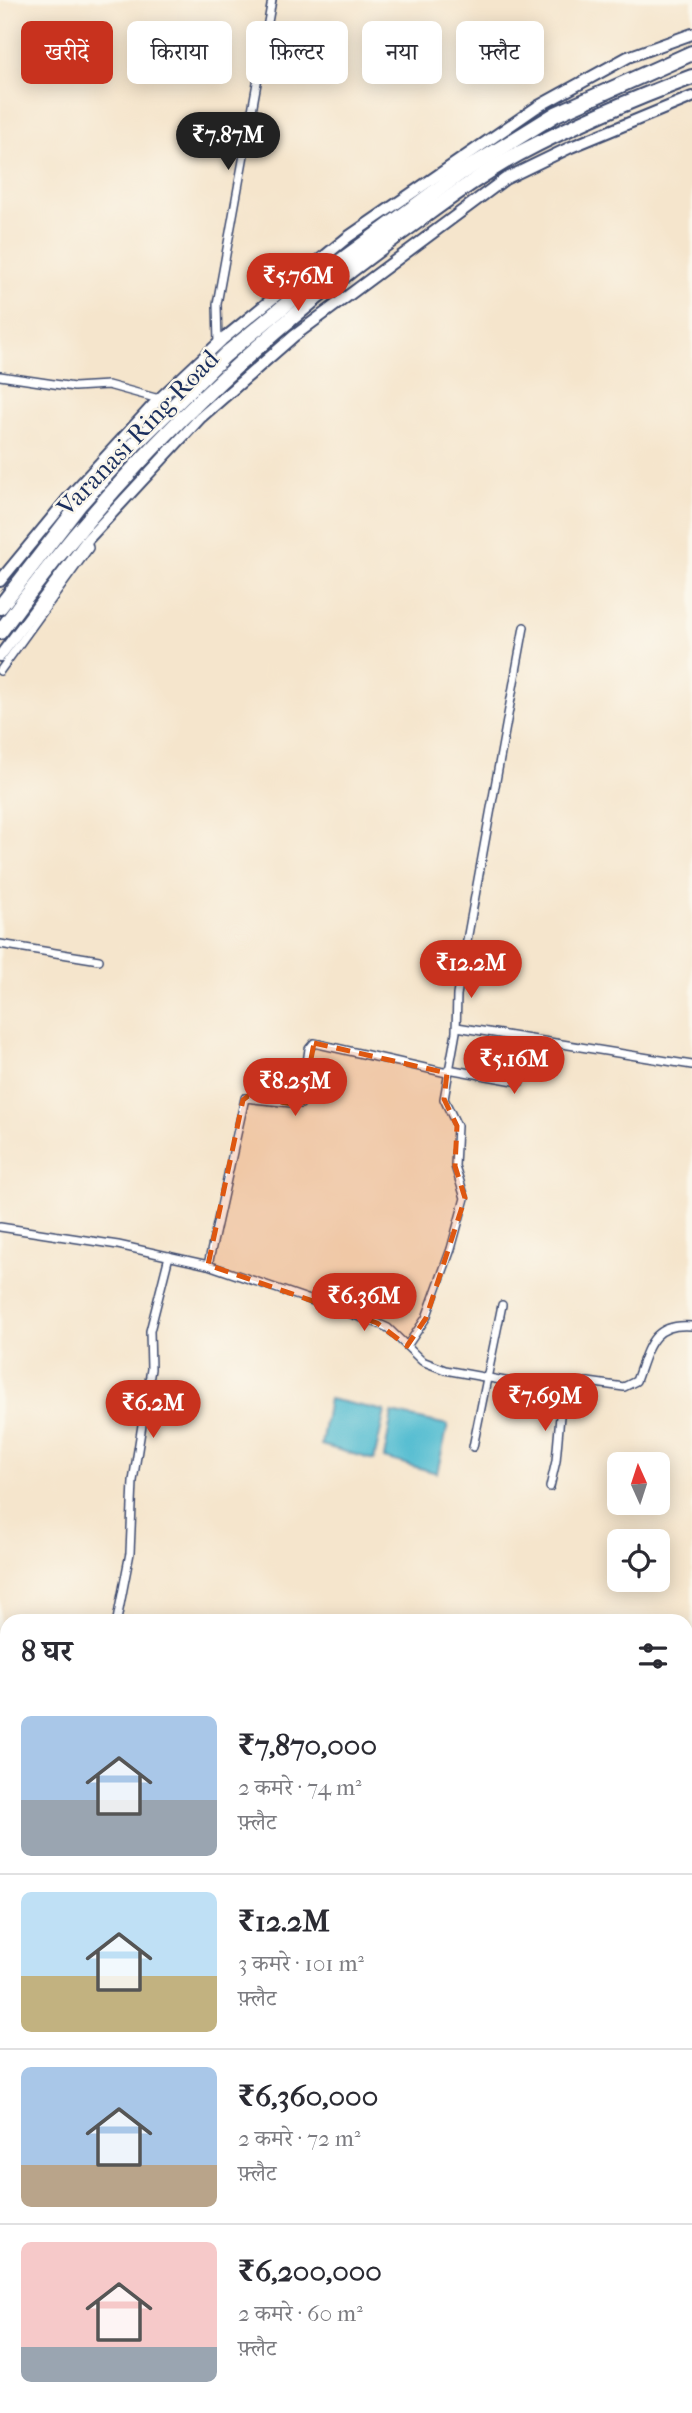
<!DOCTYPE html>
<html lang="hi">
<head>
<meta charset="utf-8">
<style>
  body { margin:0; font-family:"IM FELL French Canon","Noto Serif Devanagari",serif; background:#f2f2f3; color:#2b2b33; height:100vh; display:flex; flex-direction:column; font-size:26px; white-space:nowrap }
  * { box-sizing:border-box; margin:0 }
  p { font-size:23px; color:#7c7c81 }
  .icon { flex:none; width:38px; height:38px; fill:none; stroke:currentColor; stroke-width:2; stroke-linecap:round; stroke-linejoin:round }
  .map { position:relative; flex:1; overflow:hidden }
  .panel { position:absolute; left:0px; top:1614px; width:693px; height:800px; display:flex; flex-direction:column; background:#fff; border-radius:21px 21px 0 0; box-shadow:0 4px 18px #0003 }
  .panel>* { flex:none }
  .banner { position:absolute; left:21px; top:21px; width:651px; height:63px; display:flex; gap:14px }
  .needle { width:46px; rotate:357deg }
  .controls { position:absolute; left:607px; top:1452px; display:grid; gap:14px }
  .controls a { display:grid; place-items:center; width:63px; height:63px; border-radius:10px; background:#fff; box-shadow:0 4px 18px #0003; font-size:35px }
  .price { position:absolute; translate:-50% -60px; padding:0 16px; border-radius:24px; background:#c8321e; color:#fff; font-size:23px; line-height:46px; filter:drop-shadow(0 2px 4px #0008) }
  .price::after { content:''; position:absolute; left:50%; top:42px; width:21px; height:16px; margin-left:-10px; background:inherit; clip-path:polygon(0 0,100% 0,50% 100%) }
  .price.current { background:#222; color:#fff }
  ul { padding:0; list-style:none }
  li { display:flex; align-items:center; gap:21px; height:175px; padding:0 21px }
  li+li { border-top:2px solid #e1e1e2 }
  li span { display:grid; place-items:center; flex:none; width:196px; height:140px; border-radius:10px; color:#555 }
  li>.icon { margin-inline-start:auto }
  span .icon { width:84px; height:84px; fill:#fffc; stroke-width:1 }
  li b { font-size:30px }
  h2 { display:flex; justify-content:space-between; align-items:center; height:84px; padding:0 21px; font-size:30px }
  .tag { padding:0 24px; border-radius:10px; background:#fff; box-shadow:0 4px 18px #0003; font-size:24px; line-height:63px }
  .tag.current { background:#c8321e; color:#fff }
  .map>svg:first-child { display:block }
  .water { fill:#54bdd1; stroke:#387698; stroke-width:2 }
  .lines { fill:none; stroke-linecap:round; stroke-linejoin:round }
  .street-casing { stroke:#3c4a6e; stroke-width:10 }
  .secondary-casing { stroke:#3c4a6e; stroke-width:14 }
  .highway-casing { stroke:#3c4a6e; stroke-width:18 }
  .street { stroke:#fff; stroke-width:7 }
  .secondary { stroke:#fff; stroke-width:10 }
  .highway { stroke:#fff; stroke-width:14 }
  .marked { fill:#de5710; fill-opacity:0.2; stroke:#de5710; stroke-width:5; stroke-dasharray:14 9; stroke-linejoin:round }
  .labels { text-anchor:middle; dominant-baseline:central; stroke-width:5; stroke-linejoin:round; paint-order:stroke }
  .street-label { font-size:26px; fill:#1b2f5e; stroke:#fbf7ec }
</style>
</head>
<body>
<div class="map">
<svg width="692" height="2413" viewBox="0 0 692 2413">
  <rect width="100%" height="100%" fill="#fbf7ec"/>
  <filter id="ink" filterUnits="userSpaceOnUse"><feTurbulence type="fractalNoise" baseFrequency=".0143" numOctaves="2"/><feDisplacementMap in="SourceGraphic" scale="14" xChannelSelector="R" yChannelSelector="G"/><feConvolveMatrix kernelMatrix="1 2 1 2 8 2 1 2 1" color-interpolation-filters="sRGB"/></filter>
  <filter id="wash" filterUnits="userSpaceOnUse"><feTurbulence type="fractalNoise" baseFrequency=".00686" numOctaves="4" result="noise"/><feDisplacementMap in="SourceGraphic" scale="28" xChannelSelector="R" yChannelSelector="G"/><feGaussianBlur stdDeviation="1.57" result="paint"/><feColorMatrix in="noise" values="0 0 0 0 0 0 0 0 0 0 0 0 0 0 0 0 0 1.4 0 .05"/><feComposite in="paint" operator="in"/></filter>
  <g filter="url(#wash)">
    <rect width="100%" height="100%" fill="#f5e5cc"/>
    <g class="water">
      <polygon points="329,1399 385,1411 374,1460 321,1445"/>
      <polygon points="392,1413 448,1425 437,1473 384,1458"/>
    </g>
  </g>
  <g filter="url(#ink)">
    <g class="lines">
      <g class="street-casing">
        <g id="street">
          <polyline points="218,344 217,304 272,0"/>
          <polyline points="0,376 74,387 108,385 159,399"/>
          <polyline points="0,671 89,548 87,540"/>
          <polyline points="0,944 99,960"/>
          <polyline points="457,1027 692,1065"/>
          <polyline points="448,1069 520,1082 528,1039"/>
          <path d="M 0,1227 L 118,1245 L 208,1265 L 377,1323 L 388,1328 L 422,1361 L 445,1370 L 522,1384 L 588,1382 L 624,1387 L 636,1381 C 648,1349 651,1322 692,1326"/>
          <polyline points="208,1265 245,1098 301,1104 309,1049 314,1043 447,1073"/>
          <polyline points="407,1346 426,1318 451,1249 465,1198 455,1166 457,1126 444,1099 456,1032 457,995 524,627"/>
          <polyline points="473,1447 502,1305"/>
          <polyline points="550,1487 556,1461 563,1382"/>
          <polyline points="117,1620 130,1553 133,1481 151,1369 150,1331 169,1256"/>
          <polyline points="0,1669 7,1669"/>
          <polyline points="686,1763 692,1690"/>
          <polyline points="0,1844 7,1844"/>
          <polyline points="686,1983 692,1985"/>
          <polyline points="0,2174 7,2132"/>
          <polyline points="686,2399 692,2373"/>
          <polyline points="634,2406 649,2413"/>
          <polyline points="683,2413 684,2406"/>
        </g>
      </g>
      <g class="secondary-casing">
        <g id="secondary">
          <polyline points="0,581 70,496 157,401 222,340 348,237 537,107 628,57 692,34"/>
          <polyline points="0,656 87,540 200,418 294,336 505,179 571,147 692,97"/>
        </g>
      </g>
      <g class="highway-casing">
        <g id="highway">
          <polyline points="0,607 80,504 123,456 225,355 319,277 459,174 556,114 692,53"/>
          <path d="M 0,632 C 112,477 240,350 395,237 C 435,209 474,178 518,154 C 573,125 633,99 692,77"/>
        </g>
      </g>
      <use href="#street" class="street"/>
      <use href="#secondary" class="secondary"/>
      <use href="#highway" class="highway"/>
    </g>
  </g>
  <path class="marked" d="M 314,1043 L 447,1073 L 444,1099 L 457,1126 L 455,1166 L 465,1198 L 426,1318 L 407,1346 L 377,1323 L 208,1265 L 243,1100 L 248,1096 L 302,1106 Z"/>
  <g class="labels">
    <g class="street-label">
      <text transform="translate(138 433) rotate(-46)">Varanasi Ring Road</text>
    </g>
  </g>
</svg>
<div class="controls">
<a><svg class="needle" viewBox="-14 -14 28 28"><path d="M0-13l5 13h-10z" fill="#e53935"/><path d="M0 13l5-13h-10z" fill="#7c7c81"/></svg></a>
<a><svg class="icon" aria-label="locate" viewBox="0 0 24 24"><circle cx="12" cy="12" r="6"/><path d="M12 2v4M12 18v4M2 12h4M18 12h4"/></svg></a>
</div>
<b class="price current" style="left:228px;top:172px">₹7.87M</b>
<b class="price" style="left:298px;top:313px">₹5.76M</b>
<b class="price" style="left:471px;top:1000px">₹12.2M</b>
<b class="price" style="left:514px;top:1096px">₹5.16M</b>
<b class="price" style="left:295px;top:1118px">₹8.25M</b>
<b class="price" style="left:364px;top:1333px">₹6.36M</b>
<b class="price" style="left:545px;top:1433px">₹7.69M</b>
<b class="price" style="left:153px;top:1440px">₹6.2M</b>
<div class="banner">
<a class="tag current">खरीदें</a>
<a class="tag">किराया</a>
<a class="tag">फ़िल्टर</a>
<a class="tag">नया</a>
<a class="tag">फ़्लैट</a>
</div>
<section class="panel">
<h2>8 घर<svg class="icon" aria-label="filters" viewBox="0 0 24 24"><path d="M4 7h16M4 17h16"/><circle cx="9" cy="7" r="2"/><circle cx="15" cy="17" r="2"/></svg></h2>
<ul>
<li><span style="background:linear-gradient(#a9c7e8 60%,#9aa5b1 0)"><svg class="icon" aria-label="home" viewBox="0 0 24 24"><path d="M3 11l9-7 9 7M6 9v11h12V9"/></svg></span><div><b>₹7,870,000</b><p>2 कमरे · 74 m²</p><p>फ़्लैट</p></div></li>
<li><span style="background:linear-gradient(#bfe0f5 60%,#c2b280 0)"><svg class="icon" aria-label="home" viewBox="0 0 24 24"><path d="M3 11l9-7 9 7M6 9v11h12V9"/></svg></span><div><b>₹12.2M</b><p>3 कमरे · 101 m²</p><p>फ़्लैट</p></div></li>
<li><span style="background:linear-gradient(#a9c7e8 70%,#b9a48a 0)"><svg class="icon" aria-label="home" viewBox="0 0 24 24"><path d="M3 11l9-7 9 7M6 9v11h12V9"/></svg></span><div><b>₹6,360,000</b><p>2 कमरे · 72 m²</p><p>फ़्लैट</p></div></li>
<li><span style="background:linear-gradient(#f6c9c9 75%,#9aa5b1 0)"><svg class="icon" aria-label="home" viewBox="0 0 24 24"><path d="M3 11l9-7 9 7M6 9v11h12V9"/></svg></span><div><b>₹6,200,000</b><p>2 कमरे · 60 m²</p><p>फ़्लैट</p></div></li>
</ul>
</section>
</div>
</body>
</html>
